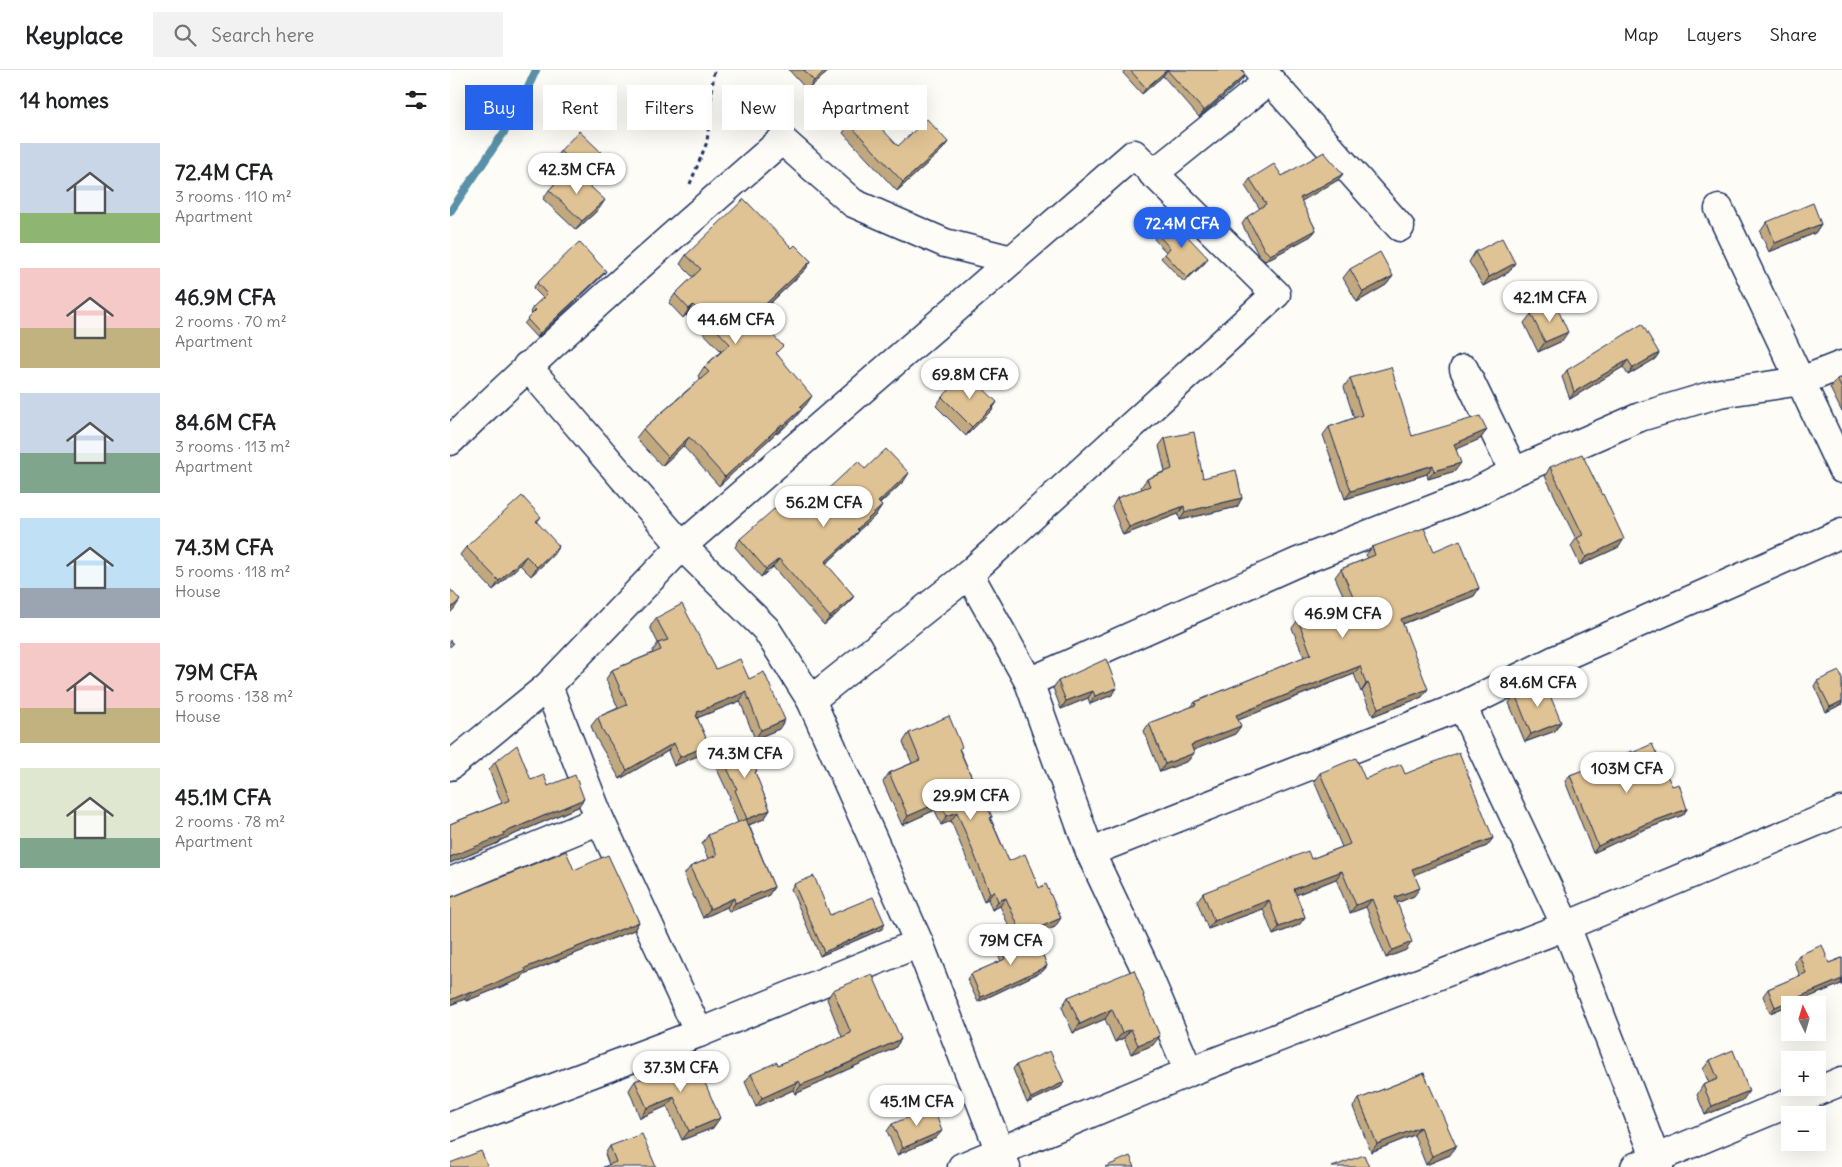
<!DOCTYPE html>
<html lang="en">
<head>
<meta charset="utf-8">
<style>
  body { margin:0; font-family:Delius,sans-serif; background:#f2f2f2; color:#202124; height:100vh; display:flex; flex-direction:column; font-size:19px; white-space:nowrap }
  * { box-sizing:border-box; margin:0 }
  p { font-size:16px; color:#757577 }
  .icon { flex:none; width:28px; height:28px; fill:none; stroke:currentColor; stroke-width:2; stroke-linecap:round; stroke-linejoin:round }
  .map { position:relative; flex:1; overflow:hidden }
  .sheet { display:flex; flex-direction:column; background:#fff; width:450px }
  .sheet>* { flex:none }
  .hud { position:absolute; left:15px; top:15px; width:475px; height:45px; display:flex; gap:10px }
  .needle { width:32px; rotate:355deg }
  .buttons { position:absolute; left:1331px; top:926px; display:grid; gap:10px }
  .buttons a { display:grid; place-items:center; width:45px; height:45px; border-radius:0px; background:#fff; box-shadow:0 5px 20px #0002; font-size:25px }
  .price { position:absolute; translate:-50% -42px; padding:0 11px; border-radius:18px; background:#fff; color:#222; font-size:16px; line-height:32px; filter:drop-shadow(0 1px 2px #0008) }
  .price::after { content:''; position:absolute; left:50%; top:30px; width:15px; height:11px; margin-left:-8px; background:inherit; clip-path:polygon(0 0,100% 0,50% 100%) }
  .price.current { background:#2563eb; color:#fff }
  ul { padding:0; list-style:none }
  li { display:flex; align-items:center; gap:15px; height:125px; padding:0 20px }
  li span { display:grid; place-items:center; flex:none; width:140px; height:100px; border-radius:0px; color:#555 }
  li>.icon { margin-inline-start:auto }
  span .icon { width:60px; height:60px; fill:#fffc; stroke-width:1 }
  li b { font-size:21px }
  h2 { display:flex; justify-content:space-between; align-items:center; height:60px; padding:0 20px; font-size:21px }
  .pill { padding:0 18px; border-radius:0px; background:#fff; box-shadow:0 5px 20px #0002; font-size:18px; line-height:45px }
  .pill.current { background:#2563eb; color:#fff }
  header { display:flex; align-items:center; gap:30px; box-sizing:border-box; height:70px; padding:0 25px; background:#fff; border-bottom:1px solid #e0e0e0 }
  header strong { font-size:24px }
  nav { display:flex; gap:28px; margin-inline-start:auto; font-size:18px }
  .search { width:350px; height:45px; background:#f2f2f2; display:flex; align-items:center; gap:12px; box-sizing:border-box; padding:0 18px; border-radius:0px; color:#757577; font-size:19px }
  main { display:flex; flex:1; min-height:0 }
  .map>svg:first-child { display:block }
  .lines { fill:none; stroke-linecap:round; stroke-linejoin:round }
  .stream { stroke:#5991a8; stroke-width:8 }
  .minor-casing { stroke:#1b2f5e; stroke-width:31 }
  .path { stroke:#1b2f5e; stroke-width:3; stroke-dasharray:4 4; stroke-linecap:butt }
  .minor { stroke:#fdfcf7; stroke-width:28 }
  .wall { fill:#c1a87f; stroke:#1b2f5e }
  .shaded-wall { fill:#9d8868; stroke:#1b2f5e }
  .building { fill:#e0c394; stroke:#1b2f5e }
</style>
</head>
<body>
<header>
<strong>Keyplace</strong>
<div class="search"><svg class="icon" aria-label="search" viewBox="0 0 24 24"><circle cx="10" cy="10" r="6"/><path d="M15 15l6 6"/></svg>Search here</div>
<nav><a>Map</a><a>Layers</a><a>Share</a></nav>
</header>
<main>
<section class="sheet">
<h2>14 homes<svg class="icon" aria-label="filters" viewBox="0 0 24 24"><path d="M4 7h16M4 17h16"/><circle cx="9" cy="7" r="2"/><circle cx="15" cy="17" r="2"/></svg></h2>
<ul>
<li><span style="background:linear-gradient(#c9d6e8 70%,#8fb573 0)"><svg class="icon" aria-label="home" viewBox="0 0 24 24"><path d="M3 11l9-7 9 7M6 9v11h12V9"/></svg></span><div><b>72.4M CFA</b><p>3 rooms · 110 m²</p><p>Apartment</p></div></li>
<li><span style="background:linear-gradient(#f6c9c9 60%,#c2b280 0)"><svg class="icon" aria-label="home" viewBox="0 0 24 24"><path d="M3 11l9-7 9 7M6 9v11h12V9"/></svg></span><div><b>46.9M CFA</b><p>2 rooms · 70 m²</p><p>Apartment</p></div></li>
<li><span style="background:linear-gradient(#c9d6e8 60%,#7fa58c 0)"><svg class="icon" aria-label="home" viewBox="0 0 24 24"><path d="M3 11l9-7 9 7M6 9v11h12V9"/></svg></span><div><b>84.6M CFA</b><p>3 rooms · 113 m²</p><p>Apartment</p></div></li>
<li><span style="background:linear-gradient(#bfe0f5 70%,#9aa5b1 0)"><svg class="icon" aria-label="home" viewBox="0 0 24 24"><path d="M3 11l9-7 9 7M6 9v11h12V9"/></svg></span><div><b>74.3M CFA</b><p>5 rooms · 118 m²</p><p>House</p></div></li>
<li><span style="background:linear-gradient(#f6c9c9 65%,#c2b280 0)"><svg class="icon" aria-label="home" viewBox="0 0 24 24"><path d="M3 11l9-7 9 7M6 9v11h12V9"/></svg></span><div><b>79M CFA</b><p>5 rooms · 138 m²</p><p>House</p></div></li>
<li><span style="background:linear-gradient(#dfe7d0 70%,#7fa58c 0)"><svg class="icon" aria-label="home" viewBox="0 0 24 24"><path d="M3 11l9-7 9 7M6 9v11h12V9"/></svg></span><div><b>45.1M CFA</b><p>2 rooms · 78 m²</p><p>Apartment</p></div></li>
</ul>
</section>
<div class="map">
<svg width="1392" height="1097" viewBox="0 0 1392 1097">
  <rect width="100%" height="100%" fill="#fdfcf7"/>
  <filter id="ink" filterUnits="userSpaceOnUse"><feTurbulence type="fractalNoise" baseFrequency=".02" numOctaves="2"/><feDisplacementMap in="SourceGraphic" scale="10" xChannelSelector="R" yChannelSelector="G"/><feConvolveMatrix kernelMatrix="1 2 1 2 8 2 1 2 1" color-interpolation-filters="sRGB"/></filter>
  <g filter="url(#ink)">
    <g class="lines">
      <polyline class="stream" points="0,142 65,46 86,0"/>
      <g class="minor-casing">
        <g id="minor">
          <polyline points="820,10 950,157"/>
          <polyline points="703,104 820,10 808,0"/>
          <polyline points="1269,139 1392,399"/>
          <polyline points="77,296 232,476 316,559 361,630 469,873 556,1097"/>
          <polyline points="1014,299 1064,402"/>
          <path d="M 0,371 C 108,267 219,168 332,70 L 403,133 L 495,173 L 562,190"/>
          <polyline points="519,504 579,612 640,782 694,896 739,1002"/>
          <polyline points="579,612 848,492 1024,423 1064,402 1190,347 1270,323 1351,311 1392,295"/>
          <polyline points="98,616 150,750 249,963"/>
          <polyline points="1012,636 1116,856 1209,1097"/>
          <polyline points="0,696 98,616 232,476 684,84 826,224 519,504 361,630"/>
          <polyline points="640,782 1012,636 1105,590 1392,463"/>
          <polyline points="0,812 150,750"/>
          <polyline points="0,1057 249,963 469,873"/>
          <polyline points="512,1097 739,1002 1116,856 1392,741"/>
          <polyline points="1185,1097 1392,1011"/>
        </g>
      </g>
      <polyline class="path" points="240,114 257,72 264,0"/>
      <use href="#minor" class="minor"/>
    </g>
    <g class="wall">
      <polygon points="339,0 380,0 357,20"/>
      <polygon points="675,0 791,0 795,5 791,11 749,47 713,6 692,24 673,3"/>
      <polygon points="399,54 448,76 498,72 492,80 447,121 393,63"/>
      <polygon points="110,81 153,84 147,93 132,109 149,139 126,160 93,129 99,120 116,102 104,91"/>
      <polygon points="832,106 888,110 851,131 866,160 861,166 815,191 809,186 792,154 797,147 810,139 795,116 800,109"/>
      <polygon points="1317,152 1371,154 1365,163 1319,182 1310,162"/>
      <polygon points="707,164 755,193 734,212 711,188 716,182 704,169"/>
      <polygon points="342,178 361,191 355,200 306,247 356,335 352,339 345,348 327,364 326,363 269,416 233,376 212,396 186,368 193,359 250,309 248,306 254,297 271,281 236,245 233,248 219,233 225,224 243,207 230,194 236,185"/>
      <polygon points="1025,182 1059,202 1033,216 1019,192"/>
      <polygon points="900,199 943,206 936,215 907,232 893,208"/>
      <polygon points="156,201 153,205 87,268 74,254 82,244 80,242 83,237 93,228 83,218 87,213"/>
      <polygon points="1081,244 1112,271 1088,282 1074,253"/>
      <polygon points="1209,283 1205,289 1178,305 1173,297 1120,329 1112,307 1117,300"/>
      <polygon points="1392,307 1392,342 1380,318 1387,309"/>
      <polygon points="900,308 962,366 1037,360 1030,369 1006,379 1005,401 978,409 977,404 895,429 873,365 879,357 904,348 894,317"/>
      <polygon points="492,327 547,332 541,341 516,366 486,336"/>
      <polygon points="715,368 753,408 792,428 787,437 730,450 728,444 673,465 662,437 667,428 692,419 691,417 697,409 715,401 709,376"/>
      <polygon points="1100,397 1169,477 1130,495 1121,476 1126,469 1095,406"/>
      <polygon points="415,399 454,411 430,434 432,436 426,445 408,461 409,461 403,469 376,494 404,526 398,534 374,555 323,497 311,507 285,477 290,469 362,434"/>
      <polygon points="91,447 87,452 103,485 81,506 70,495 43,520 10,485 16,477"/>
      <polygon points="922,477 984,481 1029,518 1024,526 953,554 972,627 923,646 912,621 911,622 904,604 788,650 791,656 785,664 743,680 744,683 738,691 710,702 694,661 699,653 741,637 745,632 854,587 842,558 848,550 858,546 861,542 895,529 885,507 891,499 918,488 916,485"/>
      <polygon points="206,548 266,599 299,609 329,659 305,669 290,631 247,648 259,675 252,684 224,696 218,681 170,709 146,668 141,656 148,647 168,638 156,609 162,600 203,583 202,582 208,573 200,557"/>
      <polygon points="1392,608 1392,634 1376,642 1364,616 1367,611"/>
      <polygon points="608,611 667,618 662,625 640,634 638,628 611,639 603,618"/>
      <polygon points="1065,624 1105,661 1075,672 1059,633"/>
      <polygon points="459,663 510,680 526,717 542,747 541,749 558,789 605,857 585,865 597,896 593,901 528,932 517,909 521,904 551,891 547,883 550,878 566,872 550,836 542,840 538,829 534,831 501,751 491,755 485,740 452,755 433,712 439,703 462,693 453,672"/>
      <polygon points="269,681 307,701 305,703 320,740 314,749 299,755 324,817 318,826 279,842 277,837 253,848 234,805 240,797 258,789 252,774 258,765 288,753 279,729 280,727 263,691"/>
      <polygon points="1182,683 1222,716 1237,739 1233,745 1188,762 1143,783 1115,711 1120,705"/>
      <polygon points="45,692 81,710 98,716 128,737 51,770 48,773 0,793 0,754 52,733 39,700"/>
      <polygon points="870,703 915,709 955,704 1043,768 1037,776 964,804 964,826 947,833 956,880 936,888 916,837 900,843 886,809 846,825 855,847 849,855 823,865 813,839 758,859 747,831 753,823 861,789 892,777 864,711"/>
      <polygon points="124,800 189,852 184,860 74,904 71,909 16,931 15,929 0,935 0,828"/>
      <polygon points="344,814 380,845 432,859 370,886 341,819"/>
      <polygon points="1349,885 1379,893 1392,888 1392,916 1391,914 1320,943 1313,926 1318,919 1350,906 1344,892"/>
      <polygon points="383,920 451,969 445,978 372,1011 370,1013 345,1024 343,1020 306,1037 295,1012 301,1004 328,995 392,967 377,929"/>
      <polygon points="694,925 693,927 703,975 681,984 674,968 665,972 655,949 623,963 612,937 618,927"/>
      <polygon points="244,987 263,1058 232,1070 217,1036 190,1048 179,1020 185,1011"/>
      <polygon points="1260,990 1293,1030 1255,1045 1247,1025 1253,1015 1259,1013 1253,999"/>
      <polygon points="566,995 614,1012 611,1017 577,1033 563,999"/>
      <polygon points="974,1003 1000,1085 976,1095 964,1065 921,1082 903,1037 909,1029"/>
      <polygon points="442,1054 486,1068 447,1085 437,1061"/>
      <polygon points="160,1076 206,1097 159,1095 155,1084"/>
    </g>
    <g class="shaded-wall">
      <polygon points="376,0 380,0 357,20 364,11"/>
      <polygon points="717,0 713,6 692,24 696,18"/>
      <polygon points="795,5 791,11 749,47 754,41"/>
      <polygon points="498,72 492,80 447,121 453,112"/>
      <polygon points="153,84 147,93 128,113 134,103"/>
      <polygon points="893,104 888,110 845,135 850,128"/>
      <polygon points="155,130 149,139 126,160 132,151"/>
      <polygon points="1371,154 1365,163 1319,182 1325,173"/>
      <polygon points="866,160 861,166 815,191 820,185"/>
      <polygon points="758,188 755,193 734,212 737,208"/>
      <polygon points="361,191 355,200 298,254 304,245"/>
      <polygon points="1065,193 1059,202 1033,216 1039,207"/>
      <polygon points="156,201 153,205 87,268 90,263"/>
      <polygon points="943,206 936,215 907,232 913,222"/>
      <polygon points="243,235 236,245 233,248 239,239"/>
      <polygon points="1118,262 1112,271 1088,282 1095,272"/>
      <polygon points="1209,283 1205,289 1178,305 1183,298"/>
      <polygon points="1178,290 1173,297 1120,329 1124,322"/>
      <polygon points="362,326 356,335 351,340 352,339 345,348 327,364 334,355 350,337"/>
      <polygon points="547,332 541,341 516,366 522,357"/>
      <polygon points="332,354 326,363 269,416 275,407"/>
      <polygon points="1037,360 1030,369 998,383 1004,374"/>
      <polygon points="239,367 233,376 212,396 218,387"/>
      <polygon points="1011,393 1005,401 978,409 984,401"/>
      <polygon points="983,395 977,404 895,429 901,421"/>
      <polygon points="459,403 454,411 422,440 428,432"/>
      <polygon points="792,428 787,437 730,450 735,442"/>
      <polygon points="432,436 426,445 401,467 407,459"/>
      <polygon points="734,436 728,444 673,465 679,457"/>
      <polygon points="409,461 403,469 369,500 375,492"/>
      <polygon points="1174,469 1169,477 1130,495 1136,487"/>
      <polygon points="109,476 103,485 81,506 87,497"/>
      <polygon points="76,486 70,495 43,520 49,511"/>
      <polygon points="329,489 323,497 311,507 316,499"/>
      <polygon points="1029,518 1024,526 945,557 951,549"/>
      <polygon points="404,526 398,534 374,555 380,547"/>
      <polygon points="10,530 4,539 0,543 0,539"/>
      <polygon points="910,596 904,604 835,631 781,653 786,645 841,623"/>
      <polygon points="918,613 912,621 911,622 916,614"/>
      <polygon points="667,618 662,625 640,634 645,626"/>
      <polygon points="978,619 972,627 923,646 928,638"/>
      <polygon points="643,621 638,628 611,639 616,631"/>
      <polygon points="296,622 290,631 244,649 247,642"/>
      <polygon points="1392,631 1392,634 1376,642 1380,637"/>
      <polygon points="335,650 329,659 305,669 311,660"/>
      <polygon points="1111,652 1105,661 1075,672 1081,664"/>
      <polygon points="791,656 785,664 736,683 741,675"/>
      <polygon points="224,673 218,681 170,709 177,700"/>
      <polygon points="259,675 252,684 224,696 230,687"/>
      <polygon points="744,683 738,691 710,702 715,694"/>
      <polygon points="134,729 128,737 51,770 48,773 0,793 0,787 53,763"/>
      <polygon points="490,732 485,740 452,755 458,746"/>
      <polygon points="1237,739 1233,745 1188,762 1143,783 1148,776 1193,755"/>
      <polygon points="320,740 314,749 290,758 297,749"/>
      <polygon points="507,742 501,751 491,755 497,746"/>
      <polygon points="1043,768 1037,776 956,808 962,799"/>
      <polygon points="892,801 886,809 838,828 844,819"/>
      <polygon points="324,817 318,826 279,842 285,833"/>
      <polygon points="970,818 964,826 939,836 945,827"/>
      <polygon points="544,821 538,829 534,831 540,823"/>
      <polygon points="284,828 277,837 253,848 260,839"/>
      <polygon points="556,828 550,836 542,840 548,831"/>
      <polygon points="922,829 916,837 900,843 906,835"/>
      <polygon points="819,830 813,839 758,859 764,851"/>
      <polygon points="855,847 849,855 823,865 829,857"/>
      <polygon points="611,848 605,857 566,873 572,865"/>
      <polygon points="189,852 184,860 74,904 71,909 16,931 22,923 75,898"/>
      <polygon points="435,854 432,859 370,886 374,882"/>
      <polygon points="962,872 956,880 936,888 942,880"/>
      <polygon points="597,896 593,901 528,932 531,927"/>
      <polygon points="1392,909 1391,914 1320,943 1325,937"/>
      <polygon points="21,921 15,929 0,935 0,930"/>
      <polygon points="662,939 655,949 623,963 630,954"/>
      <polygon points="681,959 674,968 665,972 672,963"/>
      <polygon points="710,966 703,975 681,984 688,975"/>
      <polygon points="451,969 445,978 372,1011 370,1013 345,1024 351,1015"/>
      <polygon points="349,1011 343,1020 306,1037 312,1028"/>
      <polygon points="614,1012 611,1017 577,1033 581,1028"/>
      <polygon points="1299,1021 1293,1030 1255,1045 1262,1036"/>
      <polygon points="224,1027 217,1036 190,1048 197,1038"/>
      <polygon points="270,1048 263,1058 232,1070 239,1061"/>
      <polygon points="970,1057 964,1065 921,1082 927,1074"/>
      <polygon points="492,1061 486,1068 447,1085 453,1078"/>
      <polygon points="1006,1076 1000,1085 976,1095 982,1086"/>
    </g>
    <g class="building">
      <polygon points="354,0 376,0 364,11"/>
      <polygon points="680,0 717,0 696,18"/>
      <polygon points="717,0 791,0 795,5 754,41"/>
      <polygon points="414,40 448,76 477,49 498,72 453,112 399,54"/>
      <polygon points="129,61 153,84 134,103 110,81"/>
      <polygon points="874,82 893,104 850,128 866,160 820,185 814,179 797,147 816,134 800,109 824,94 832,106"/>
      <polygon points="120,98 155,130 132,151 99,120"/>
      <polygon points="294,129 342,178 345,175 361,191 304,245 333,276 326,283 362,326 350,337 352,339 334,355 332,354 275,407 239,367 218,387 193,359 259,302 254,297 280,274 243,235 239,239 225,224 251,199 236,185"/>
      <polygon points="1363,133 1371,154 1325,173 1317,152"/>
      <polygon points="722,150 758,188 737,208 715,184 720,178 707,164"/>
      <polygon points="1052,168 1065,193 1039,207 1025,182"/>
      <polygon points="129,172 156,201 90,263 77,249 86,240 83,237 97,224 87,213"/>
      <polygon points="930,182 943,206 913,222 900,199"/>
      <polygon points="1105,233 1118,262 1095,272 1081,244"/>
      <polygon points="1192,254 1209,283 1183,298 1178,290 1124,322 1117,300"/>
      <polygon points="941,297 962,366 1030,346 1037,360 1004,374 1011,393 984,401 983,395 901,421 879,357 912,345 900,308"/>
      <polygon points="517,303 547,332 522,357 492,327"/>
      <polygon points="1392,307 1392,319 1387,309"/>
      <polygon points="744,362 753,408 786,400 792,428 735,442 734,436 679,457 667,428 700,416 697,409 722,399 715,368"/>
      <polygon points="436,379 459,403 428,432 432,436 407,459 409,461 375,492 404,526 380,547 329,489 316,499 290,469 348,418 362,434 408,391 415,399"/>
      <polygon points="1132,384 1152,425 1153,424 1174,469 1136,487 1127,468 1133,465 1100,397"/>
      <polygon points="72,426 91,447 86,451 109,476 87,497 76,486 49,511 16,477"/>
      <polygon points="974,458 984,481 1010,470 1029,518 951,549 978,619 928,638 918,613 916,614 910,596 841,623 786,645 791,656 741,675 744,683 715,694 699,653 746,635 745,632 861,584 848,550 862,545 861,542 903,526 891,499 925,485 922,477"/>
      <polygon points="0,519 10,530 0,539"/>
      <polygon points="232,534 266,599 290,589 299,609 314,602 335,650 311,660 296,622 247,642 248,644 246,645 259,675 230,687 224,673 177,700 152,659 148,647 177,635 162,600 211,580 208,573 218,570 206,548"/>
      <polygon points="0,570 3,574 0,577"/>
      <polygon points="656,589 667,618 645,626 643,621 616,631 608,611"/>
      <polygon points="1389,601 1392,608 1392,631 1380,637 1367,611"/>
      <polygon points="1095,613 1111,652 1081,664 1065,624"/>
      <polygon points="499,646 512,677 509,679 526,717 529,716 542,747 540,748 558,789 559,791 575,784 589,818 596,814 611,848 572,865 556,828 548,831 544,821 540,823 507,742 497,746 490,732 458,746 439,703 470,690 459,663"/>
      <polygon points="292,670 307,701 305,702 320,740 297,749 285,720 287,719 269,681"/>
      <polygon points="1202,674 1222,716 1229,714 1237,739 1193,755 1148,776 1120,705 1182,681 1182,683"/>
      <polygon points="67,675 81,710 94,705 98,716 125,705 134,729 53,763 54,765 0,787 0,754 60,730 45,692"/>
      <polygon points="1009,682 1043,768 962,799 970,818 945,827 962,872 942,880 922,829 906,835 892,801 844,819 855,847 829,857 819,830 764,851 753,823 858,781 861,789 900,774 870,703 906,688 915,709 951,694 955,704"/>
      <polygon points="296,749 324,817 285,833 284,828 260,839 240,797 267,785 258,765"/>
      <polygon points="116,781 124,800 158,785 189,852 75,898 76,901 22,923 21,921 0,930 0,828"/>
      <polygon points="364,806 380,845 423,827 435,854 374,882 344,814"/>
      <polygon points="585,864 597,896 531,927 521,904 555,889 550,878"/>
      <polygon points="1372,875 1379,893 1392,888 1392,909 1325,937 1318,919 1356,903 1349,885"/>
      <polygon points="684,900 694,925 693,926 710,966 688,975 681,959 672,963 662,939 630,954 618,927"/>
      <polygon points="422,904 451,969 376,1003 376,1005 351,1015 349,1011 312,1028 301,1004 327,992 328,995 401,963 383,920"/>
      <polygon points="1283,980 1299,1021 1262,1036 1253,1015 1268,1009 1260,990"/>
      <polygon points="600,981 614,1012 581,1028 566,995"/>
      <polygon points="244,987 270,1048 239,1061 224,1027 197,1038 185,1011"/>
      <polygon points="974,1003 1006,1076 982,1086 970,1057 927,1074 909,1029"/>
      <polygon points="483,1037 492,1061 453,1078 442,1054"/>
      <polygon points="192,1064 206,1097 153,1097 166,1092 160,1076"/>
      <polygon points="31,1081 38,1097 0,1097 0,1093"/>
      <polygon points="914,1085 919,1097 882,1097"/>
      <polygon points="680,1086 685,1097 655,1097"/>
    </g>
  </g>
</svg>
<div class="buttons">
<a><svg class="needle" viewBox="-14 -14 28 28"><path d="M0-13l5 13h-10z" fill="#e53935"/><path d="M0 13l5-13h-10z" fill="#757577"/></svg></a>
<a>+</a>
<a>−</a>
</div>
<b class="price" style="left:127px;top:125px">42.3M CFA</b>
<b class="price current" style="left:732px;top:179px">72.4M CFA</b>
<b class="price" style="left:1100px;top:253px">42.1M CFA</b>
<b class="price" style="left:286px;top:275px">44.6M CFA</b>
<b class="price" style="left:520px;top:330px">69.8M CFA</b>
<b class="price" style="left:374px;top:458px">56.2M CFA</b>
<b class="price" style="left:893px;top:569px">46.9M CFA</b>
<b class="price" style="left:1088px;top:638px">84.6M CFA</b>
<b class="price" style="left:295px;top:709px">74.3M CFA</b>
<b class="price" style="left:1177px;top:724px">103M CFA</b>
<b class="price" style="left:521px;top:751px">29.9M CFA</b>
<b class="price" style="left:561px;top:896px">79M CFA</b>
<b class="price" style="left:231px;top:1023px">37.3M CFA</b>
<b class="price" style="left:467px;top:1057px">45.1M CFA</b>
<div class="hud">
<a class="pill current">Buy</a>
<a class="pill">Rent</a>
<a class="pill">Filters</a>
<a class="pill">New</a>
<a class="pill">Apartment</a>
</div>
</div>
</main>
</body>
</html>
